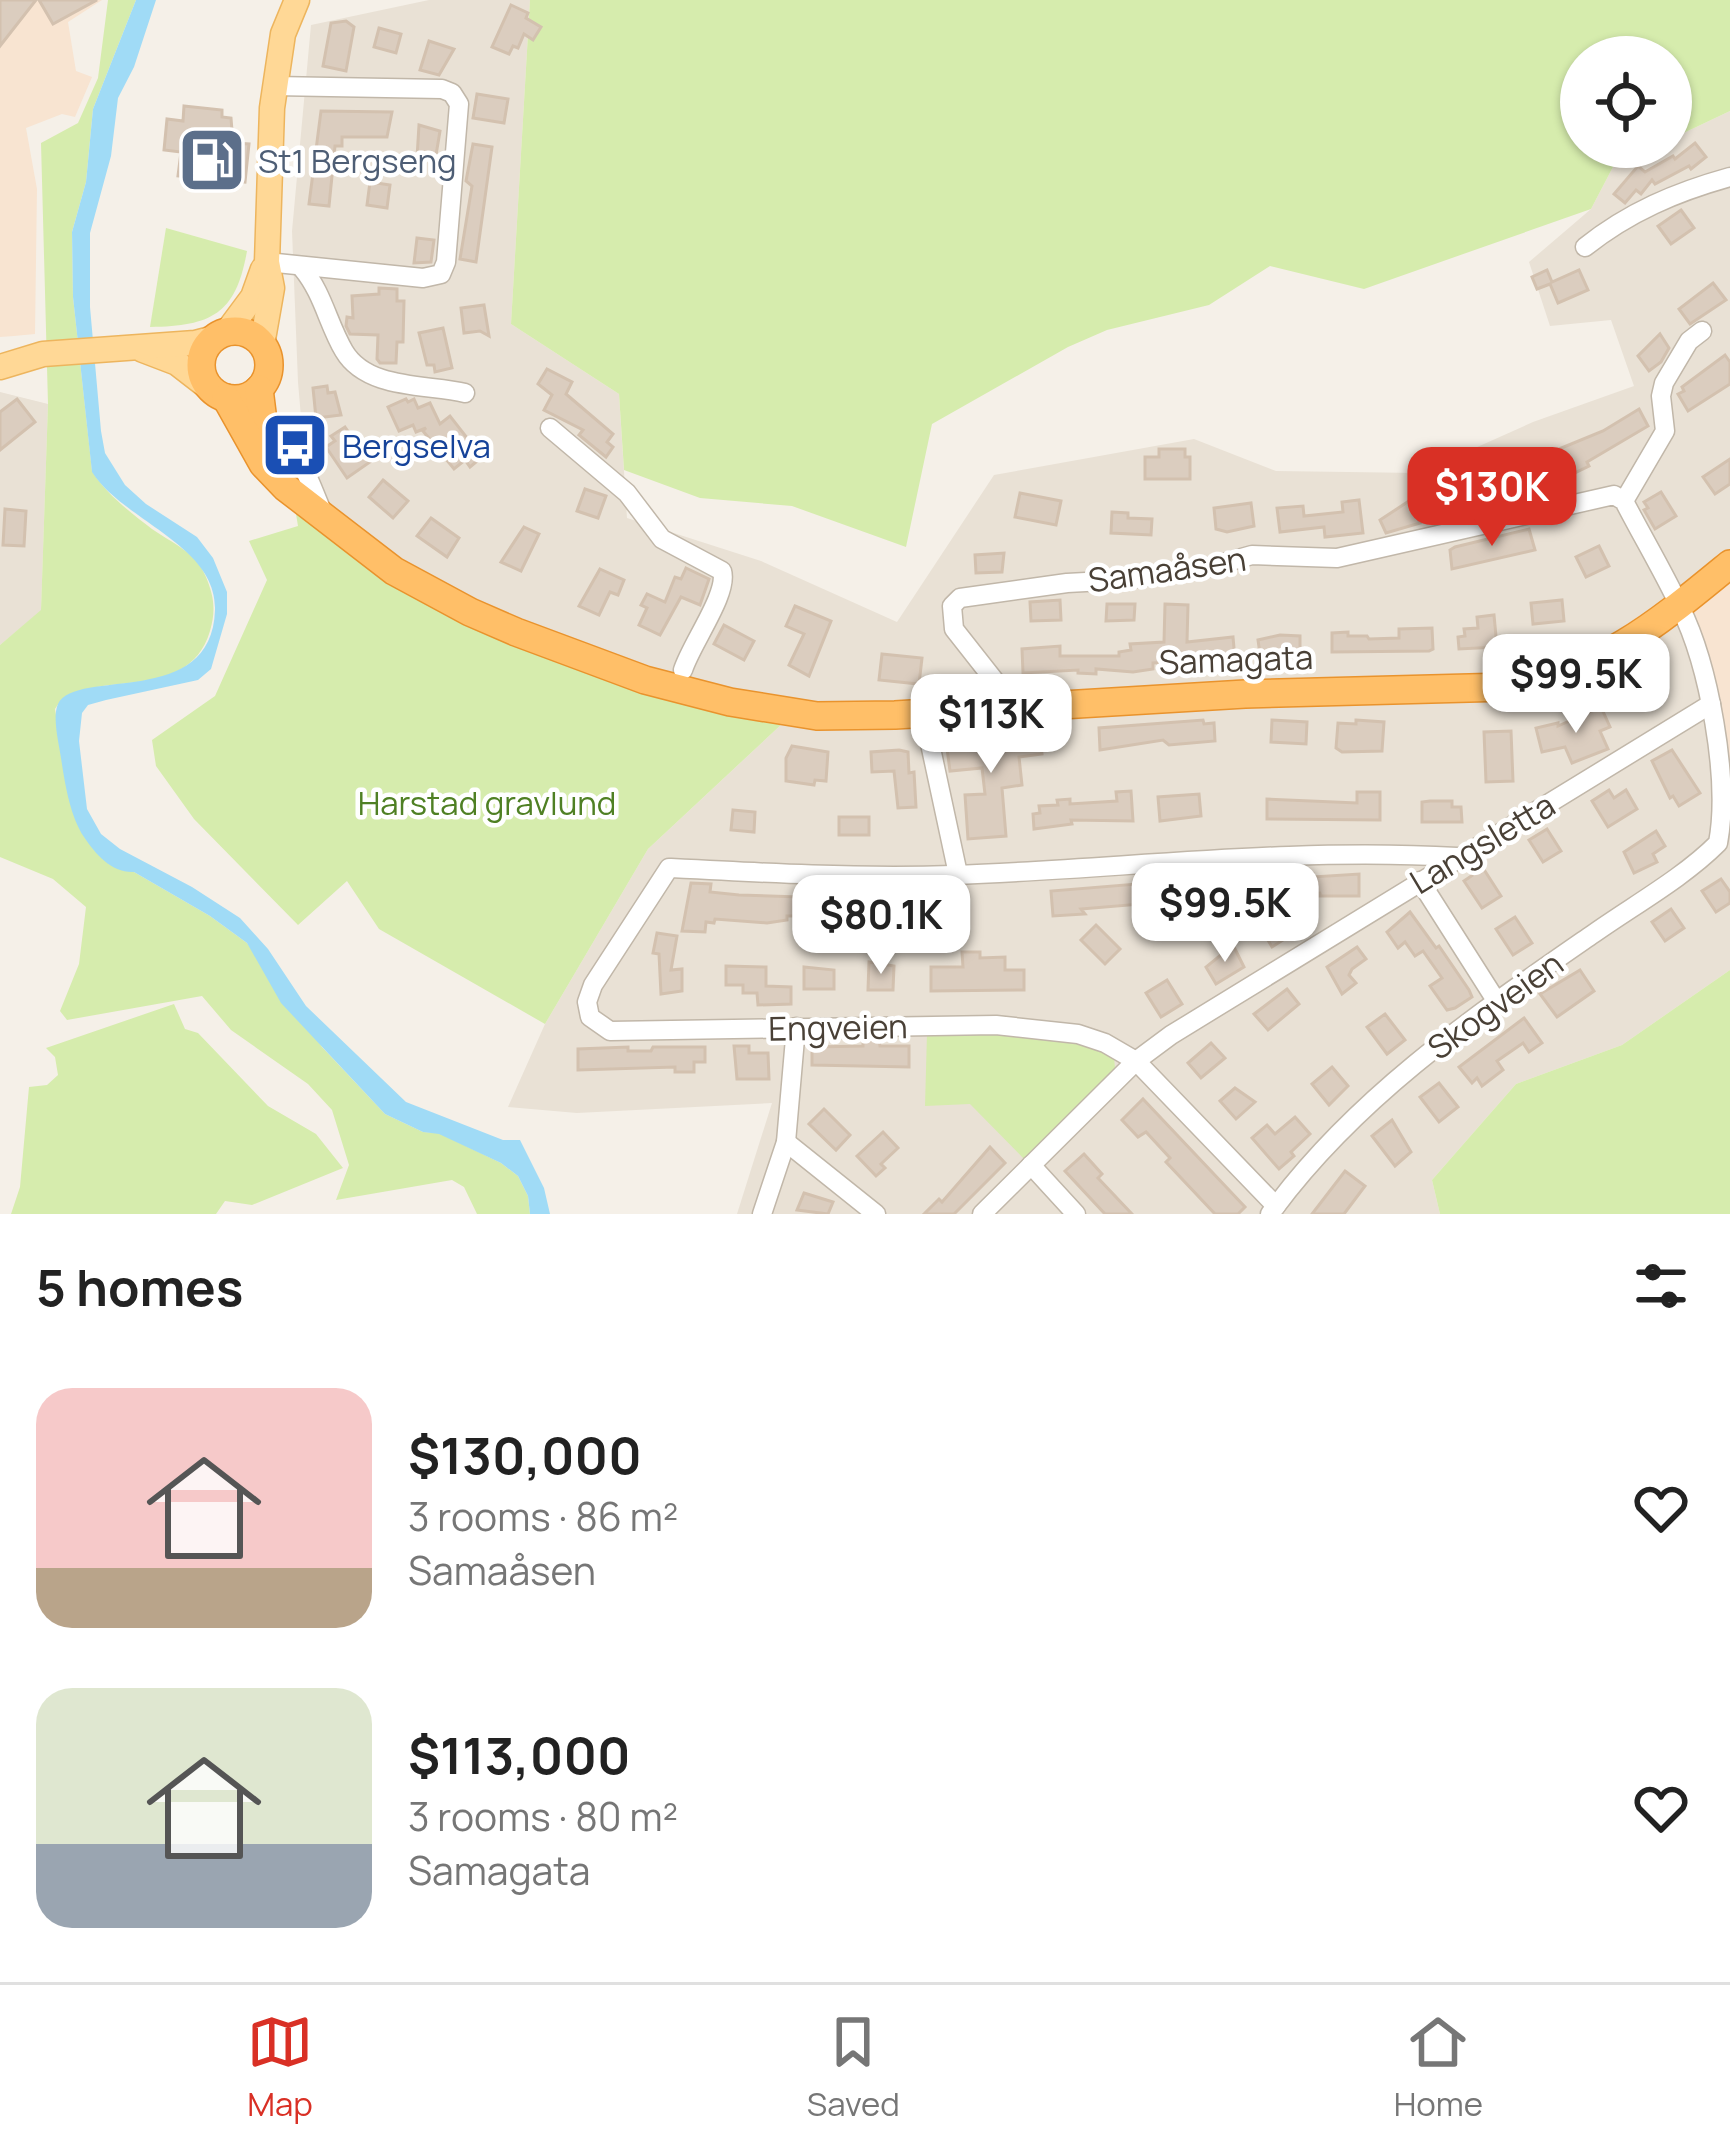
<!DOCTYPE html>
<html lang="en">
<head>
<meta charset="utf-8">
<style>
  body { margin:0; font-family:Manrope,sans-serif; background:#f6f6f6; color:#222; height:100vh; display:flex; flex-direction:column; font-size:45px; white-space:nowrap }
  * { box-sizing:border-box; margin:0 }
  p { font-size:39px; color:#767676 }
  .icon { flex:none; width:66px; height:66px; fill:none; stroke:currentColor; stroke-width:2; stroke-linecap:round; stroke-linejoin:round }
  .map { position:relative; height:1214px; overflow:hidden }
  .details { display:flex; flex-direction:column; background:#fff; flex:1 }
  .details>* { flex:none }
  .tools { position:absolute; left:1560px; top:36px; display:grid; gap:24px }
  .tools a { display:grid; place-items:center; width:132px; height:132px; border-radius:50%; background:#fff; box-shadow:0 3px 9px #0004; font-size:60px }
  .price { position:absolute; translate:-50% -102px; padding:0 27px; border-radius:24px; background:#fff; color:#222; font-size:39px; line-height:78px; filter:drop-shadow(0 3px 6px #0008) }
  .price::after { content:''; position:absolute; left:50%; top:72px; width:36px; height:27px; margin-left:-18px; background:inherit; clip-path:polygon(0 0,100% 0,50% 100%) }
  .price.current { background:#d93025; color:#fff }
  ul { padding:0; list-style:none }
  li { display:flex; align-items:center; gap:36px; height:300px; padding:0 36px }
  li span { display:grid; place-items:center; flex:none; width:336px; height:240px; border-radius:36px; color:#555 }
  li>.icon { margin-inline-start:auto }
  span .icon { width:144px; height:144px; fill:#fffc; stroke-width:1 }
  li b { font-size:51px }
  h2 { display:flex; justify-content:space-between; align-items:center; height:144px; padding:0 36px; font-size:51px }
  .tabs { display:flex; justify-content:space-around; align-items:center; height:168px; border-top:3px solid #e0e0e0; background:#fff; font-size:33px; color:#767676 }
  .tabs a { display:grid; justify-items:center; gap:6px }
  .tabs .current { color:#d93025 }
  .map>svg:first-child { display:block }
  .residential { fill:#e9e1d5 }
  .commercial { fill:#f8e4d1 }
  .green { fill:#d6ecad }
  .water { fill:#a0dbf6 }
  .building { fill:#dbcdbf; stroke:#d3c1af; stroke-width:3 }
  .lines { fill:none; stroke-linecap:round; stroke-linejoin:round }
  .minor-casing { stroke:#c1b7a9; stroke-width:21 }
  .major-casing { stroke:#edb55e; stroke-width:27 }
  .highway-casing { stroke:#e9932d; stroke-width:30 }
  .minor { stroke:#fff; stroke-width:18 }
  .major { stroke:#ffd896; stroke-width:24 }
  .highway { stroke:#ffbf68; stroke-width:27 }
  .labels { text-anchor:middle; dominant-baseline:central; stroke-width:9; stroke-linejoin:round; paint-order:stroke }
  .service-label { font-size:33px; fill:#4e5e75; stroke:#fff; text-anchor:start }
  .transit-label { font-size:33px; fill:#164399; stroke:#fff; text-anchor:start }
  .street-label { font-size:33px; fill:#494036; stroke:#fff }
  .park-label { font-size:33px; fill:#4f8024; stroke:#fff }
</style>
</head>
<body>
<div class="map">
<svg width="1730" height="1214" viewBox="0 0 1730 1214">
  <rect width="100%" height="100%" fill="#f5f0e8"/>
  <g class="residential">
    <polygon points="429,0 530,0 511,324 619,394 627,518 761,561 897,622 994,475 1194,439 1276,471 1419,473 1533,422 1634,386 1611,320 1550,326 1529,262 1591,209 1614,165 1653,147 1671,147 1671,139 1730,111 1730,553 1704,697 1730,824 1730,970 1622,1045 1516,1084 1432,1180 1440,1214 737,1214 772,1103 577,1113 508,1107 545,1024 648,849 783,723 623,683 310,523 298,382 292,231 311,25"/>
    <polygon points="0,392 48,404 41,611 0,645"/>
  </g>
  <g class="commercial">
    <polygon points="0,0 102,0 68,22 76,71 92,77 75,117 62,114 26,128 37,189 35,334 14,336 0,337"/>
    <polygon points="1730,553 1730,824 1727,824 1704,697 1670,600"/>
  </g>
  <g class="green">
    <path d="M 108,0 L 136,0 L 93,109 L 86,182 L 72,232 L 73,297 L 92,471 C 105,493 131,513 152,529 C 172,543 196,552 206,577 C 214,596 216,611 210,631 C 187,709 83,664 55,709 L 71,805 L 134,872 L 210,916 L 247,943 L 322,1047 L 385,1114 L 423,1132 L 439,1133 L 501,1163 L 518,1176 L 528,1196 L 530,1214 L 477,1214 L 464,1187 L 452,1180 L 336,1200 L 349,1165 L 332,1110 L 308,1084 L 231,1030 L 202,996 L 67,1020 L 60,1011 L 79,964 L 86,907 L 53,879 L 0,857 L 0,645 L 41,610 L 48,404 L 41,143 L 78,123 L 98,78 Z"/>
    <polygon points="530,0 1730,0 1730,111 1671,139 1671,57 1581,57 1581,147 1653,147 1614,165 1591,209 1364,289 1270,266 1209,305 1107,330 1068,347 932,424 906,547 792,506 700,498 624,470 619,394 511,324"/>
    <path d="M 166,228 L 247,251 C 236,313 213,326 150,327 Z"/>
    <polygon points="296,514 329,533 382,575 784,722 648,849 545,1024 379,929 347,881 298,925 194,819 156,766 152,740 215,696 267,580 249,541 298,526"/>
    <polygon points="1730,970 1730,1214 1440,1214 1432,1180 1516,1084 1622,1045"/>
    <polygon points="174,1004 185,1029 198,1033 268,1106 316,1134 343,1168 252,1205 225,1201 216,1214 11,1214 20,1187 29,1087 47,1085 58,1075 55,1057 46,1048"/>
    <path d="M 927,1033 C 991,1033 1055,1028 1114,1057 L 1115,1068 L 1025,1160 L 970,1104 L 925,1106 Z"/>
  </g>
  <path class="water" d="M 136,0 L 156,0 L 134,67 L 118,98 L 111,156 L 90,233 L 90,307 L 101,431 L 105,453 L 125,485 L 146,504 L 197,537 L 213,558 L 227,592 L 227,614 L 211,669 L 198,680 L 106,700 L 88,705 L 82,713 L 79,741 L 87,809 L 101,834 L 120,849 L 192,887 L 240,918 L 268,949 L 306,1006 L 406,1102 L 503,1140 L 520,1140 L 544,1188 L 550,1214 L 530,1214 L 528,1196 L 518,1176 L 501,1163 L 439,1134 L 423,1132 L 385,1114 L 281,1003 L 247,943 L 210,916 L 134,872 C 112,873 96,855 84,837 C 70,816 65,784 61,758 C 59,744 52,717 58,704 C 76,667 212,710 215,610 C 217,545 123,521 92,472 L 73,297 L 72,232 L 86,182 L 93,109 Z"/>
  <g class="building">
    <polygon points="0,0 36,0 0,46"/>
    <polygon points="39,0 97,0 53,24"/>
    <polygon points="511,5 528,13 526,18 541,27 533,40 524,34 518,48 513,46 509,54 492,47"/>
    <polygon points="346,21 354,27 346,71 323,66 331,23"/>
    <polygon points="379,28 401,34 396,53 374,47"/>
    <polygon points="429,41 454,49 439,75 420,70"/>
    <polygon points="477,94 508,99 504,123 473,118"/>
    <polygon points="184,106 222,110 222,117 231,118 233,143 249,144 245,182 178,176 181,152 164,150 167,119 183,121"/>
    <polygon points="321,111 392,112 387,137 342,137 342,146 335,146 329,206 309,204"/>
    <polygon points="419,125 440,131 435,161 417,158"/>
    <polygon points="1695,143 1706,157 1691,169 1689,166 1655,184 1652,180 1641,194 1636,190 1625,203 1614,194 1638,166 1645,172 1673,156 1675,159"/>
    <polygon points="473,144 492,147 476,262 460,259 472,186 466,181"/>
    <polygon points="370,182 390,185 387,208 367,205"/>
    <polygon points="1681,210 1694,228 1671,244 1658,226"/>
    <polygon points="417,238 434,240 431,262 414,263"/>
    <polygon points="1547,270 1552,282 1579,270 1588,290 1558,303 1550,284 1537,289 1532,277"/>
    <polygon points="1713,283 1726,300 1690,324 1679,309"/>
    <polygon points="379,288 397,289 397,301 404,301 403,342 397,342 396,363 380,363 377,359 378,335 350,334 346,326 347,317 353,318 352,296 379,294"/>
    <polygon points="484,305 489,336 480,331 464,333 461,308"/>
    <polygon points="443,328 452,368 435,372 434,365 427,365 419,333"/>
    <polygon points="1660,334 1669,348 1661,362 1649,371 1638,356"/>
    <polygon points="1725,355 1730,362 1730,384 1688,411 1678,394 1684,391 1682,387"/>
    <polygon points="547,369 572,382 566,394 613,434 607,442 613,447 606,457 579,435 583,430 544,410 552,395 538,384"/>
    <polygon points="327,386 328,393 335,392 341,415 316,418 313,388"/>
    <polygon points="17,399 35,422 0,450 0,412"/>
    <polygon points="406,399 408,402 414,399 418,408 430,403 440,424 450,416 482,457 470,467 465,460 454,469 423,431 426,428 416,432 413,425 399,431 388,407"/>
    <polygon points="1639,409 1648,426 1587,462 1589,466 1548,486 1532,494 1529,487 1484,510 1479,500 1440,521 1431,503 1448,491 1451,496 1485,479 1483,474 1526,452 1537,474 1562,462 1559,449 1603,431"/>
    <polygon points="345,427 370,462 347,478 326,447 335,441 331,436"/>
    <polygon points="1159,449 1185,449 1185,457 1190,457 1190,479 1145,479 1145,457 1159,457"/>
    <polygon points="1730,459 1730,484 1715,494 1703,477"/>
    <polygon points="383,480 408,501 393,518 369,497"/>
    <polygon points="585,489 606,496 598,518 577,511"/>
    <polygon points="1661,492 1676,516 1655,529 1644,510 1648,508 1644,502"/>
    <polygon points="1020,493 1061,501 1056,525 1015,517"/>
    <polygon points="1359,500 1363,533 1325,537 1324,527 1280,532 1277,508 1303,506 1304,516 1343,512 1342,502"/>
    <polygon points="1409,501 1420,523 1386,533 1380,520"/>
    <polygon points="1251,503 1254,526 1227,532 1216,529 1214,508"/>
    <polygon points="5,509 26,511 24,546 3,545"/>
    <polygon points="1112,512 1128,513 1128,518 1152,519 1151,535 1111,533"/>
    <polygon points="431,518 459,538 447,557 417,536"/>
    <polygon points="524,527 539,534 521,571 501,562"/>
    <polygon points="1529,529 1535,550 1452,569 1450,550 1455,547"/>
    <polygon points="1599,546 1609,566 1586,577 1576,557"/>
    <polygon points="1004,553 1002,572 976,573 975,555"/>
    <polygon points="686,568 709,579 700,605 681,597 660,635 639,625 647,608 641,605 647,594 665,602 675,577 681,579"/>
    <polygon points="600,569 624,580 618,595 610,592 599,615 579,606"/>
    <polygon points="1060,600 1061,620 1031,621 1030,602"/>
    <polygon points="1562,600 1564,621 1533,624 1531,603"/>
    <polygon points="1107,604 1135,604 1134,620 1106,621"/>
    <polygon points="1165,604 1188,605 1187,642 1233,637 1235,659 1153,663 1153,669 1133,672 1096,669 1096,674 1078,673 1078,670 1023,673 1022,649 1060,646 1060,656 1119,656 1119,652 1131,650 1130,644 1164,642"/>
    <polygon points="795,606 831,621 809,676 789,665 804,634 786,626"/>
    <polygon points="1494,615 1497,647 1459,649 1458,637 1465,636 1464,629 1478,628 1477,617"/>
    <polygon points="724,625 754,641 744,660 714,644"/>
    <polygon points="1432,628 1433,649 1429,651 1332,652 1332,633 1348,632 1348,636 1367,636 1369,639 1399,638 1399,629"/>
    <polygon points="1280,635 1300,636 1300,654 1260,654 1258,640"/>
    <polygon points="882,654 922,658 919,684 879,680"/>
    <polygon points="1601,707 1610,727 1600,731 1608,749 1572,763 1565,747 1542,752 1536,728 1558,723 1558,726"/>
    <polygon points="1203,720 1204,724 1214,723 1215,741 1169,745 1163,740 1100,750 1099,728"/>
    <polygon points="1272,720 1307,722 1306,744 1271,742"/>
    <polygon points="1356,720 1384,722 1382,751 1342,752 1336,748 1338,723 1356,724"/>
    <polygon points="1511,731 1513,781 1486,782 1484,732"/>
    <polygon points="1040,733 1042,754 1019,757 1022,785 1002,788 1006,836 968,839 965,795 985,794 982,768 950,771 946,741 964,740 964,735 981,734 981,739"/>
    <polygon points="792,746 828,752 826,781 815,780 814,785 786,781 786,758"/>
    <polygon points="899,750 908,752 909,773 914,772 916,807 898,808 894,771 872,772 871,752"/>
    <polygon points="1672,750 1700,793 1679,806 1673,796 1670,798 1652,761"/>
    <polygon points="1609,790 1614,798 1626,790 1637,809 1608,827 1592,801"/>
    <polygon points="1131,791 1133,821 1071,820 1072,824 1034,829 1033,814 1040,813 1039,806 1058,805 1057,800 1070,799 1070,804 1117,801 1116,792"/>
    <polygon points="1357,792 1380,792 1380,820 1267,819 1267,799 1357,803"/>
    <polygon points="1199,794 1201,816 1160,821 1158,797"/>
    <polygon points="1430,801 1452,801 1452,807 1461,807 1462,822 1422,822 1422,802"/>
    <polygon points="733,810 755,812 754,832 731,830"/>
    <rect x="839" y="817" width="30" height="18"/>
    <polygon points="1547,829 1561,851 1543,862 1529,840"/>
    <polygon points="1656,831 1665,846 1653,854 1657,862 1634,873 1624,852"/>
    <polygon points="1483,868 1501,896 1482,908 1464,881"/>
    <polygon points="1270,874 1313,874 1313,877 1359,874 1359,896 1316,896 1321,893 1256,896 1255,878"/>
    <polygon points="1154,877 1154,882 1214,878 1215,893 1221,893 1222,913 1194,915 1194,908 1141,909 1140,904 1081,909 1085,914 1053,916 1051,891 1138,884 1137,878"/>
    <polygon points="1721,879 1730,892 1730,903 1716,912 1702,891"/>
    <polygon points="691,883 711,884 710,892 739,895 861,899 890,896 891,915 787,916 787,920 767,923 715,919 714,923 706,922 705,932 682,931"/>
    <polygon points="951,900 952,920 917,922 915,902"/>
    <polygon points="1303,904 1313,921 1272,947 1262,930"/>
    <polygon points="1671,909 1684,928 1665,941 1652,922"/>
    <polygon points="1410,912 1436,948 1439,946 1469,990 1472,997 1455,1008 1447,1010 1430,986 1442,978 1423,951 1415,956 1405,942 1398,948 1387,932"/>
    <polygon points="1515,917 1532,943 1513,955 1496,929"/>
    <polygon points="1096,925 1120,949 1105,964 1081,940"/>
    <polygon points="657,933 677,936 671,970 682,969 682,991 661,994 659,954 653,953"/>
    <polygon points="1233,945 1244,967 1216,984 1206,967"/>
    <polygon points="1357,947 1366,959 1352,969 1349,975 1356,983 1342,994 1327,967"/>
    <polygon points="962,952 980,952 980,958 1005,957 1005,970 1024,970 1024,990 931,991 931,967 963,967"/>
    <polygon points="869,962 894,966 893,990 868,990"/>
    <polygon points="726,966 766,967 766,986 791,987 791,1004 758,1005 757,993 743,993 743,985 726,985"/>
    <polygon points="804,967 834,970 834,989 804,989"/>
    <polygon points="1580,970 1594,991 1557,1017 1540,994"/>
    <polygon points="1167,980 1182,1004 1161,1017 1146,993"/>
    <polygon points="1287,989 1299,1004 1268,1030 1254,1014"/>
    <polygon points="1385,1014 1405,1040 1387,1054 1367,1027"/>
    <polygon points="1524,1018 1542,1043 1529,1052 1523,1043 1497,1061 1503,1070 1482,1086 1477,1078 1472,1083 1459,1067"/>
    <polygon points="879,1040 880,1046 909,1046 909,1067 812,1065 812,1047 863,1046 863,1041"/>
    <polygon points="1211,1043 1225,1058 1201,1078 1188,1063"/>
    <polygon points="734,1046 749,1046 749,1053 768,1053 769,1079 737,1079"/>
    <polygon points="628,1047 628,1051 651,1051 653,1047 705,1047 705,1062 694,1062 694,1072 675,1072 675,1067 578,1070 578,1049"/>
    <polygon points="1332,1067 1348,1086 1329,1105 1312,1084"/>
    <polygon points="1439,1083 1458,1107 1439,1122 1420,1097"/>
    <polygon points="1235,1088 1255,1102 1236,1119 1220,1101"/>
    <polygon points="1143,1099 1245,1207 1238,1214 1215,1214 1166,1162 1170,1158 1146,1132 1138,1137 1122,1120"/>
    <polygon points="824,1109 850,1135 836,1150 809,1124"/>
    <polygon points="1295,1117 1310,1134 1291,1152 1294,1156 1279,1169 1252,1138 1267,1125 1275,1134"/>
    <polygon points="1392,1120 1411,1152 1395,1166 1372,1136"/>
    <polygon points="883,1132 898,1148 881,1164 885,1168 876,1176 857,1156"/>
    <polygon points="990,1147 1005,1163 954,1214 924,1214 939,1199 942,1202"/>
    <polygon points="1084,1154 1102,1174 1098,1178 1132,1214 1105,1214 1065,1171"/>
    <polygon points="1345,1171 1365,1186 1344,1214 1312,1214"/>
    <polygon points="804,1193 833,1202 828,1214 797,1210"/>
  </g>
  <g class="lines">
    <g class="minor-casing">
      <g id="minor">
        <path d="M 1585,247 C 1629,212 1676,192 1730,177"/>
        <polyline points="267,262 423,278 441,274 446,262 459,104 452,93 442,89 274,86"/>
        <path d="M 302,268 C 323,293 328,324 344,351 C 367,390 427,384 465,393"/>
        <path d="M 550,428 L 627,493 L 662,539 L 722,571 C 729,593 691,644 683,670"/>
        <path d="M 269,432 C 300,445 309,482 322,511"/>
        <polyline points="1624,501 1665,431 1661,396 1664,383 1689,341 1702,331"/>
        <path d="M 1002,690 L 954,629 L 952,606 L 960,598 L 1067,583 L 1123,580 L 1209,567 L 1252,555 L 1337,558 L 1614,495 L 1624,501 C 1642,536 1663,571 1680,607 C 1709,665 1730,779 1718,843 C 1683,878 1634,905 1593,934 C 1476,1015 1355,1097 1270,1214"/>
        <polyline points="928,713 926,725 958,874"/>
        <polyline points="1420,881 1497,1002"/>
        <polyline points="786,1142 876,1214"/>
        <polyline points="1031,1165 1076,1214"/>
        <path d="M 1276,1206 L 1136,1061 L 1105,1043 L 1078,1034 L 996,1025 L 610,1031 L 590,1017 L 587,1002 L 593,985 L 669,868 C 764,873 858,878 953,875 C 1122,869 1288,847 1457,857"/>
        <polyline points="762,1214 786,1142 796,1027"/>
        <polyline points="982,1214 1136,1061 1171,1035 1711,704"/>
      </g>
    </g>
    <g class="major-casing">
      <g id="major">
        <polyline points="227,332 253,297 263,269"/>
        <polyline points="262,345 272,288 267,262 272,108 283,34 297,0"/>
        <polyline points="143,350 177,363 208,387"/>
        <polyline points="0,367 43,354 195,343 214,338"/>
      </g>
    </g>
    <g class="highway-casing">
      <g id="highway">
        <circle cx="235" cy="365" r="34"/>
        <polyline points="259,389 264,429 281,460"/>
        <path d="M 226,398 L 263,464 L 285,487 L 394,571 L 470,612 L 516,632 L 645,680 L 730,702 L 817,716 L 895,715 L 1245,694 L 1507,687 C 1602,671 1658,623 1730,564"/>
      </g>
    </g>
    <use href="#minor" class="minor"/>
    <use href="#major" class="major"/>
    <use href="#highway" class="highway"/>
  </g>
  <defs>
    <g id="fuel-square" transform="scale(3.45)"><rect x="-9" y="-9" width="18" height="18" rx="4" fill="#5c6f8a" stroke="#fff"/><path d="M-5.5-6h7V0h2V4h1.3V-2.5L3-4.5l.8-.8L6-3V5H2.5V1h-1V6h-7ZM-4.2-4.7v3.2H.2V-4.7Z" fill="#fff"/></g>
    <g id="bus-square" transform="scale(3.45)"><rect x="-9" y="-9" width="18" height="18" rx="4" fill="#1a4fb4" stroke="#fff"/><path d="M-5-6H5V4H4V6H2V4H-2V6H-4V4H-5ZM-3.5-4V0h7V-4ZM-3.5 1.2v1.5H-2V1.2ZM2 1.2v1.5H3.5V1.2Z" fill="#fff"/></g>
  </defs>
  <g fill-rule="evenodd">
    <use href="#fuel-square" x="212" y="160"/>
    <use href="#bus-square" x="295" y="445"/>
  </g>
  <g class="labels">
    <g class="service-label">
      <text x="258" y="160">St1 Bergseng</text>
    </g>
    <g class="transit-label">
      <text x="342" y="445">Bergselva</text>
    </g>
    <g class="street-label">
      <text transform="translate(1167 569) rotate(-8)">Samaåsen</text>
      <text transform="translate(1236 659) rotate(-2)">Samagata</text>
      <text transform="translate(1482 843) rotate(-31)">Langsletta</text>
      <text transform="translate(1495 1005) rotate(-36)">Skogveien</text>
      <text transform="translate(838 1027) rotate(-1)">Engveien</text>
    </g>
    <g class="park-label">
      <text x="487" y="802">Harstad gravlund</text>
    </g>
  </g>
</svg>
<div class="tools">
<a><svg class="icon" aria-label="locate" viewBox="0 0 24 24"><circle cx="12" cy="12" r="6"/><path d="M12 2v4M12 18v4M2 12h4M18 12h4"/></svg></a>
</div>
<b class="price current" style="left:1492px;top:549px">$130K</b>
<b class="price" style="left:1576px;top:736px">$99.5K</b>
<b class="price" style="left:991px;top:776px">$113K</b>
<b class="price" style="left:1225px;top:965px">$99.5K</b>
<b class="price" style="left:881px;top:977px">$80.1K</b>
</div>
<section class="details">
<h2>5 homes<svg class="icon" aria-label="filters" viewBox="0 0 24 24"><path d="M4 7h16M4 17h16"/><circle cx="9" cy="7" r="2"/><circle cx="15" cy="17" r="2"/></svg></h2>
<ul>
<li><span style="background:linear-gradient(#f6c9c9 75%,#b9a48a 0)"><svg class="icon" aria-label="home" viewBox="0 0 24 24"><path d="M3 11l9-7 9 7M6 9v11h12V9"/></svg></span><div><b>$130,000</b><p>3 rooms · 86 m²</p><p>Samaåsen</p></div><svg class="icon" aria-label="heart" viewBox="0 0 24 24"><path d="M12 20l-8-8c-3-5 5-10 8-4 3-6 11-1 8 4z"/></svg></li>
<li><span style="background:linear-gradient(#dfe7d0 65%,#9aa5b1 0)"><svg class="icon" aria-label="home" viewBox="0 0 24 24"><path d="M3 11l9-7 9 7M6 9v11h12V9"/></svg></span><div><b>$113,000</b><p>3 rooms · 80 m²</p><p>Samagata</p></div><svg class="icon" aria-label="heart" viewBox="0 0 24 24"><path d="M12 20l-8-8c-3-5 5-10 8-4 3-6 11-1 8 4z"/></svg></li>
</ul>
</section>
<nav class="tabs">
<a class="current"><svg class="icon" aria-label="map" viewBox="0 0 24 24"><path d="M3 6l6-2 6 2 6-2v14l-6 2-6-2-6 2zM9 4v14M15 6v14"/></svg>Map</a>
<a><svg class="icon" aria-label="saved" viewBox="0 0 24 24"><path d="M7 4h10v16l-5-4-5 4z"/></svg>Saved</a>
<a><svg class="icon" aria-label="home" viewBox="0 0 24 24"><path d="M3 11l9-7 9 7M6 9v11h12V9"/></svg>Home</a>
</nav>
</body>
</html>
